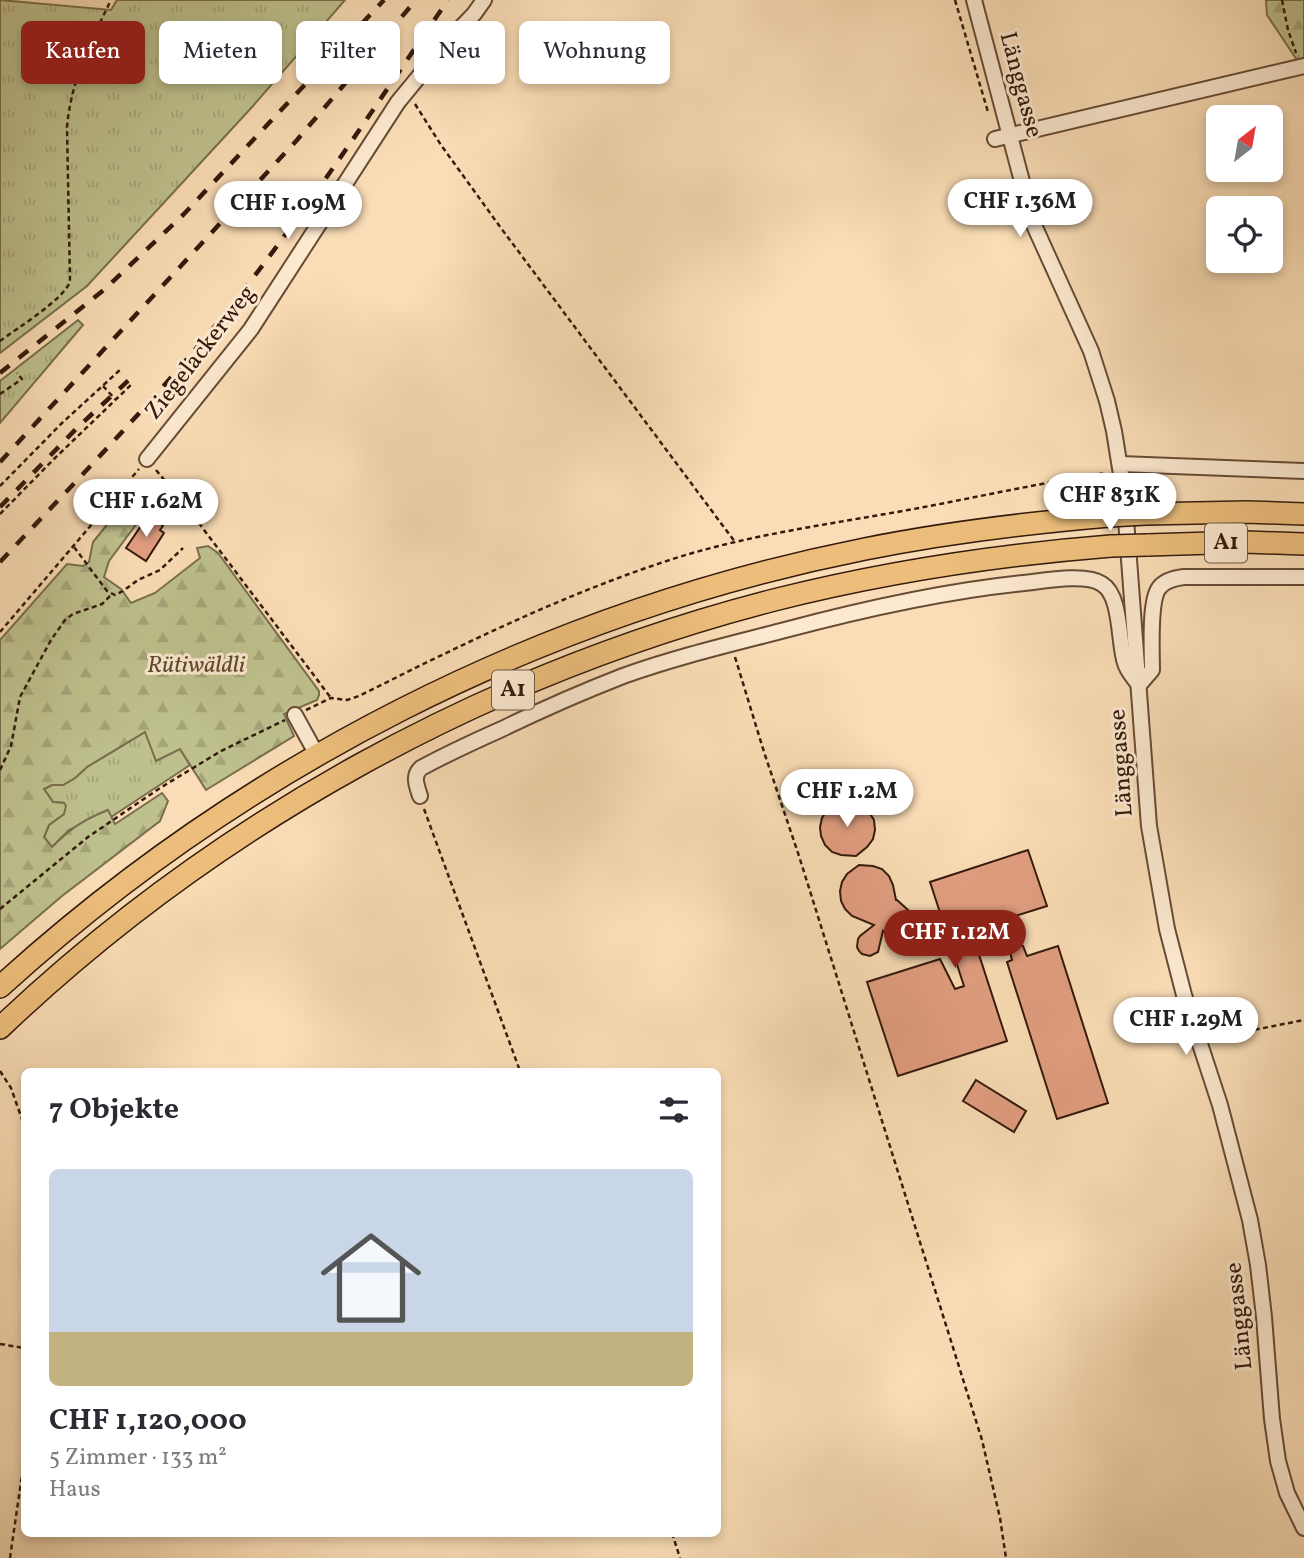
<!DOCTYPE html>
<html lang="de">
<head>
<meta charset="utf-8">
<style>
  body { margin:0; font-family:Vollkorn,serif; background:#f2f2f3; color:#2b2b33; height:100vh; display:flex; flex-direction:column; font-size:26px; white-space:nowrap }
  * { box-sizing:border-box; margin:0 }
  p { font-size:23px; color:#7c7c81 }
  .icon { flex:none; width:38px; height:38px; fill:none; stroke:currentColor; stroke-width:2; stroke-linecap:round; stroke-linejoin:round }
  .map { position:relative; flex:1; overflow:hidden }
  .sheet { position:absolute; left:21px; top:1068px; width:700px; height:469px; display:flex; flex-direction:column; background:#fff; border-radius:10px; box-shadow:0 4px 10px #0003 }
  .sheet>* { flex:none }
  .guide { position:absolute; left:21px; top:21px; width:700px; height:63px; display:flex; gap:14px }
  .needle { width:46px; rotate:31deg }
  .controls { position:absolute; left:1206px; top:105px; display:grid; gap:14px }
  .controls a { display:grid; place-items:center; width:77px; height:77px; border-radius:10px; background:#fff; box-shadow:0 4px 10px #0003; font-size:35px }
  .price { position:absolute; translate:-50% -60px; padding:0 16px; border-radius:24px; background:#fff; color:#222; font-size:23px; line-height:46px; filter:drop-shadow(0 2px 4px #0008) }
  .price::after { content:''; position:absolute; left:50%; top:42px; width:21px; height:16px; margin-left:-10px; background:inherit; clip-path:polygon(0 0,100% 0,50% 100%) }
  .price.active { background:#8f2418; color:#fff }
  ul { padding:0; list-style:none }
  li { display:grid; align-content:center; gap:14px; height:371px; padding:0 28px }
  li span { display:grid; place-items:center; height:217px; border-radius:10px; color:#555 }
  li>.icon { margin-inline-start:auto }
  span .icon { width:126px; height:126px; fill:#fffc; stroke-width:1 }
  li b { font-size:30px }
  h2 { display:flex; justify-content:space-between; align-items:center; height:84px; padding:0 28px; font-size:30px }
  .chip { padding:0 24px; border-radius:10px; background:#fff; box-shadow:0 4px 10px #0003; font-size:24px; line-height:63px }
  .chip.active { background:#8f2418; color:#fff }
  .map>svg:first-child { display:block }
  .grass { fill:url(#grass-tufts); stroke:#796e4d; stroke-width:2 }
  .forest { fill:url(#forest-firs); stroke:#796e4d; stroke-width:2 }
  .building { fill:#e29e81; stroke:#341a0c; stroke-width:2 }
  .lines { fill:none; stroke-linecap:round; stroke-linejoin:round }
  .minor-casing { stroke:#664b36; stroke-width:18 }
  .highway-casing { stroke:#341a0c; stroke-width:24 }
  .path { stroke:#341a0c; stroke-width:2.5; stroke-dasharray:5 3.5; stroke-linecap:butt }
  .minor { stroke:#fce9d0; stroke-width:14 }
  .highway { stroke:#edbe7b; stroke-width:21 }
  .rail { stroke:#341a0c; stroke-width:4.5; stroke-dasharray:12 12; stroke-linecap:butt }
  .highway-bridge-casing { stroke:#341a0c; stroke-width:24; stroke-linecap:butt }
  .highway-bridge { stroke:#edbe7b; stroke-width:21 }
  .labels { text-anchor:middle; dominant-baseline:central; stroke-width:6; stroke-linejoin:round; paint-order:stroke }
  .shield { fill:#fce9d0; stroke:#705847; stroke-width:2 }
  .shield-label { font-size:23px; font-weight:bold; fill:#341a0c }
  .street-label { font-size:24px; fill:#341a0c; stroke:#fce9d0 }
  .park-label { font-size:24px; font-style:italic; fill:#5d4c33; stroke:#fce9d0 }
</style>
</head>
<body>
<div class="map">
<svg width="1304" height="1558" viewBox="0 0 1304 1558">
  <defs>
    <pattern id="grass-tufts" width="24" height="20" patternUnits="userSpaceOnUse" patternTransform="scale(1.75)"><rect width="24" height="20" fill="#bec18e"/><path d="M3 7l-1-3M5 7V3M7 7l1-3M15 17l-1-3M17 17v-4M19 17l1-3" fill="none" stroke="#a4a579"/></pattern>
    <pattern id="forest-firs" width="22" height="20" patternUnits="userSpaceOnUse" patternTransform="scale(1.75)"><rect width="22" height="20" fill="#bec18e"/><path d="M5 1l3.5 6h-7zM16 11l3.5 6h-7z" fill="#a4a579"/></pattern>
  </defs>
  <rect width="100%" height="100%" fill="#faddb6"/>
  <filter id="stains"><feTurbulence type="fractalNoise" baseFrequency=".00286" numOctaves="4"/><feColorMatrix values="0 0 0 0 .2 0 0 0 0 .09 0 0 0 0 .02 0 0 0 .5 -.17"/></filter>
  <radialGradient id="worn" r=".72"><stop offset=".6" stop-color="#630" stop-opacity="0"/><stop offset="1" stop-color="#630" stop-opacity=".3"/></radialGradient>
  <g class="grass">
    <polygon points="0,0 111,10 117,0 345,0 253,106 87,286 0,353"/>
    <polygon points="78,320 83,325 0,423 0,381"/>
    <polygon points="145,732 180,749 190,765 111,817 107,810 69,830 52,847 44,837 49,825 64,814 64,803 53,802 44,789 52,785 63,785 75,778 87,767"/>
  </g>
  <g class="forest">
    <polygon points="1266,0 1304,0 1304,66 1301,66 1267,15"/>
    <path d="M 141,492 L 171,495 L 182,508 L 175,524 L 144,514 L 109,561 L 104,577 L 121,589 L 131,603 L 155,593 L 200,558 L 197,548 L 208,546 L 218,553 L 319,691 L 319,695 L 317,700 L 284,714 L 294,736 L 206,790 L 180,749 L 156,761 L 145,732 L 87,767 L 75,778 L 63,785 L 52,785 L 44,789 L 53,802 L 64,803 L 66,806 L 64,814 L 49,825 L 44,837 L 52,847 C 71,828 83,820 108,810 L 115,824 L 162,793 L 168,801 L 160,821 L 62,896 L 0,949 L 0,640 L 67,564 L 83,566 L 89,562 L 93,542 L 123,505 Z"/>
  </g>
  <g class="building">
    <polygon points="152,518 163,526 160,530 164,533 146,561 126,548 145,520 149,523"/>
    <polygon points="844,801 853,802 862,805 869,812 874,820 875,830 873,839 867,847 856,856 841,855 832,852 825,845 821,836 820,827 822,818 827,810 835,804"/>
    <polygon points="1028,850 1047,906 971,930 1007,1041 898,1076 867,982 940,959 955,989 964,986 930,882"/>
    <polygon points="859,865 873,866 882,869 889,876 893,885 896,900 897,900 919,920 922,925 921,936 914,944 908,946 897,944 883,931 878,952 870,956 862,954 859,951 857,947 858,939 860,936 874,925 852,916 845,909 841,901 840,891 842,882 847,874"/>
    <polygon points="1015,943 1023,946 1027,956 1058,946 1108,1103 1057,1119 1007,962 1012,960 1009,948"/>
    <polygon points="976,1080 1026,1111 1014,1132 963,1101"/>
  </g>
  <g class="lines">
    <g class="minor-casing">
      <g id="minor">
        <polyline points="974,0 1033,223 1091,351 1107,401 1114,431 1124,493 1149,826 1160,889 1167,929 1184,995 1220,1105 1250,1220 1258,1265 1264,1317 1272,1419 1278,1461 1287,1493 1304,1528"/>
        <polyline points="995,139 1304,66"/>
        <polyline points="147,459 251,329 398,102 449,40 474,14 484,0"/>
        <polyline points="1120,464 1304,471"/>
        <polyline points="295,715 317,755"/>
        <path d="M 420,796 C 417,786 412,776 421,768 C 447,754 475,741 502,729 C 541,710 582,692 623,676 C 676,657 731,644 785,630 C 864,609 943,591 1024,583 C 1043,581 1086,573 1102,584 C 1122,596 1118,643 1125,663 C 1127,671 1134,678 1139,685 L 1152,670 C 1152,652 1149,601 1159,588 C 1165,580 1175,578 1184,577 L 1304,577"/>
      </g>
    </g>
    <g class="highway-casing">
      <g id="highway">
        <polyline points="1145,514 1247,512 1304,514"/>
        <polyline points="1147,545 1246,542 1304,544"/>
        <path d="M 0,987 C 242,766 543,613 865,549 C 945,533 1027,523 1109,516"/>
        <path d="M 0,1028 C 215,823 486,674 774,600 C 885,572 997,555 1111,546"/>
      </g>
    </g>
    <g class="path">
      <polyline points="955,0 988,112"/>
      <polyline points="1282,0 1288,30 1296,53"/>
      <polyline points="415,104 441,145 498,224 735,542"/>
      <path d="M 0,341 C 16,329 66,298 70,281 L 67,127 C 71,80 91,41 111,0"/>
      <polyline points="103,386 115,399"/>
      <polyline points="0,394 22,379 17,373"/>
      <polyline points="156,470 186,506 331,698"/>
      <polyline points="0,486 62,423 121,369"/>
      <polyline points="0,514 55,458 133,383"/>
      <polyline points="74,547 107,591 115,595 123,591 138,580 160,570 183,548"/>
      <polyline points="0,632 139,469"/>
      <polyline points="735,657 764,752 799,856 982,1440 1000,1518 1006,1558"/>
      <path d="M 306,710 L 331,698 L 347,700 L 359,696 C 463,644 568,592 679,557 C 754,534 831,524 908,510 C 974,498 1039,483 1106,473"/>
      <polyline points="0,770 11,746 20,697 51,640 65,620 73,614 102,604 112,594"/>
      <polyline points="424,809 520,1071"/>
      <polyline points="0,909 88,837 160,788 221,751 285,720"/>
      <polyline points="1213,1038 1304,1020"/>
      <polyline points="0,1071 11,1088 24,1125"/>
      <polyline points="0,1344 24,1348"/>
      <polyline points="672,1533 680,1558"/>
      <polyline points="10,1558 24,1461"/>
    </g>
    <use href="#minor" class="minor"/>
    <use href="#highway" class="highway"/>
    <g class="rail">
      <polyline points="0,373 105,289 183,215 384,0"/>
      <polyline points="0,462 297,140 416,0"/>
      <polyline points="0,507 78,427 131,378"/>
      <path d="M 0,562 C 76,481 154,401 224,315 C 305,214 375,106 448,0"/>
    </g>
    <g class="highway-bridge-casing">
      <g id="highway-bridge">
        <polyline points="1109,516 1145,514"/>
        <polyline points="1111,546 1147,545"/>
      </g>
    </g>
    <use href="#highway-bridge" class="highway-bridge"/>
  </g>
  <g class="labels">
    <g class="shield">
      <rect x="1205" y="523.5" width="42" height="39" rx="5"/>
      <rect x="492" y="670.5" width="42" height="39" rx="5"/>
    </g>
    <g class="shield-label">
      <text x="1226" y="543">A1</text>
      <text x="513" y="690">A1</text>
    </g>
    <g class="street-label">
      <text transform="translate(1020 85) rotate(75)">Länggasse</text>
      <text transform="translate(201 353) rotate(-52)">Ziegelackerweg</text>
      <text transform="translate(1122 763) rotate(-94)">Länggasse</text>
      <text transform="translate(1240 1316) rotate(-96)">Länggasse</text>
    </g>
    <g class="park-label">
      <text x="196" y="666">Rütiwäldli</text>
    </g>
  </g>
  <rect width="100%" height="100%" filter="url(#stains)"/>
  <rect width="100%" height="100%" fill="url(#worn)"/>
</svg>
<div class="controls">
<a><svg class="needle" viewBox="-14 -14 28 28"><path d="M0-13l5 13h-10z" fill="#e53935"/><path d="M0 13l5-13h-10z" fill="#7c7c81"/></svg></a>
<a><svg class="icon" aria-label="locate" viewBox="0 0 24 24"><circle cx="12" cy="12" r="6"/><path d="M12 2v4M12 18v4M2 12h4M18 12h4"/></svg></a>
</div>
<b class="price" style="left:1020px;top:239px">CHF 1.36M</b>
<b class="price" style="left:288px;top:241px">CHF 1.09M</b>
<b class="price" style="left:1110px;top:533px">CHF 831K</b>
<b class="price" style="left:146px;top:539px">CHF 1.62M</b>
<b class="price" style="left:847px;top:829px">CHF 1.2M</b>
<b class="price active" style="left:955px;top:970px">CHF 1.12M</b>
<b class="price" style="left:1186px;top:1057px">CHF 1.29M</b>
<div class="guide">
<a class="chip active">Kaufen</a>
<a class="chip">Mieten</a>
<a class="chip">Filter</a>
<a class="chip">Neu</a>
<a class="chip">Wohnung</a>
</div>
<section class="sheet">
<h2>7 Objekte<svg class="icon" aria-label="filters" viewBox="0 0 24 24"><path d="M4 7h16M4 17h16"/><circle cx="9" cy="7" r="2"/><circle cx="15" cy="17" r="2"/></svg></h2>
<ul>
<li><span style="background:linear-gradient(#c9d6e8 75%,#c2b280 0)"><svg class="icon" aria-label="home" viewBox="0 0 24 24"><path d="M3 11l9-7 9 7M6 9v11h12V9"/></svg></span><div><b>CHF 1,120,000</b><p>5 Zimmer · 133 m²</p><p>Haus</p></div></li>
</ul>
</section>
</div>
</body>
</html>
